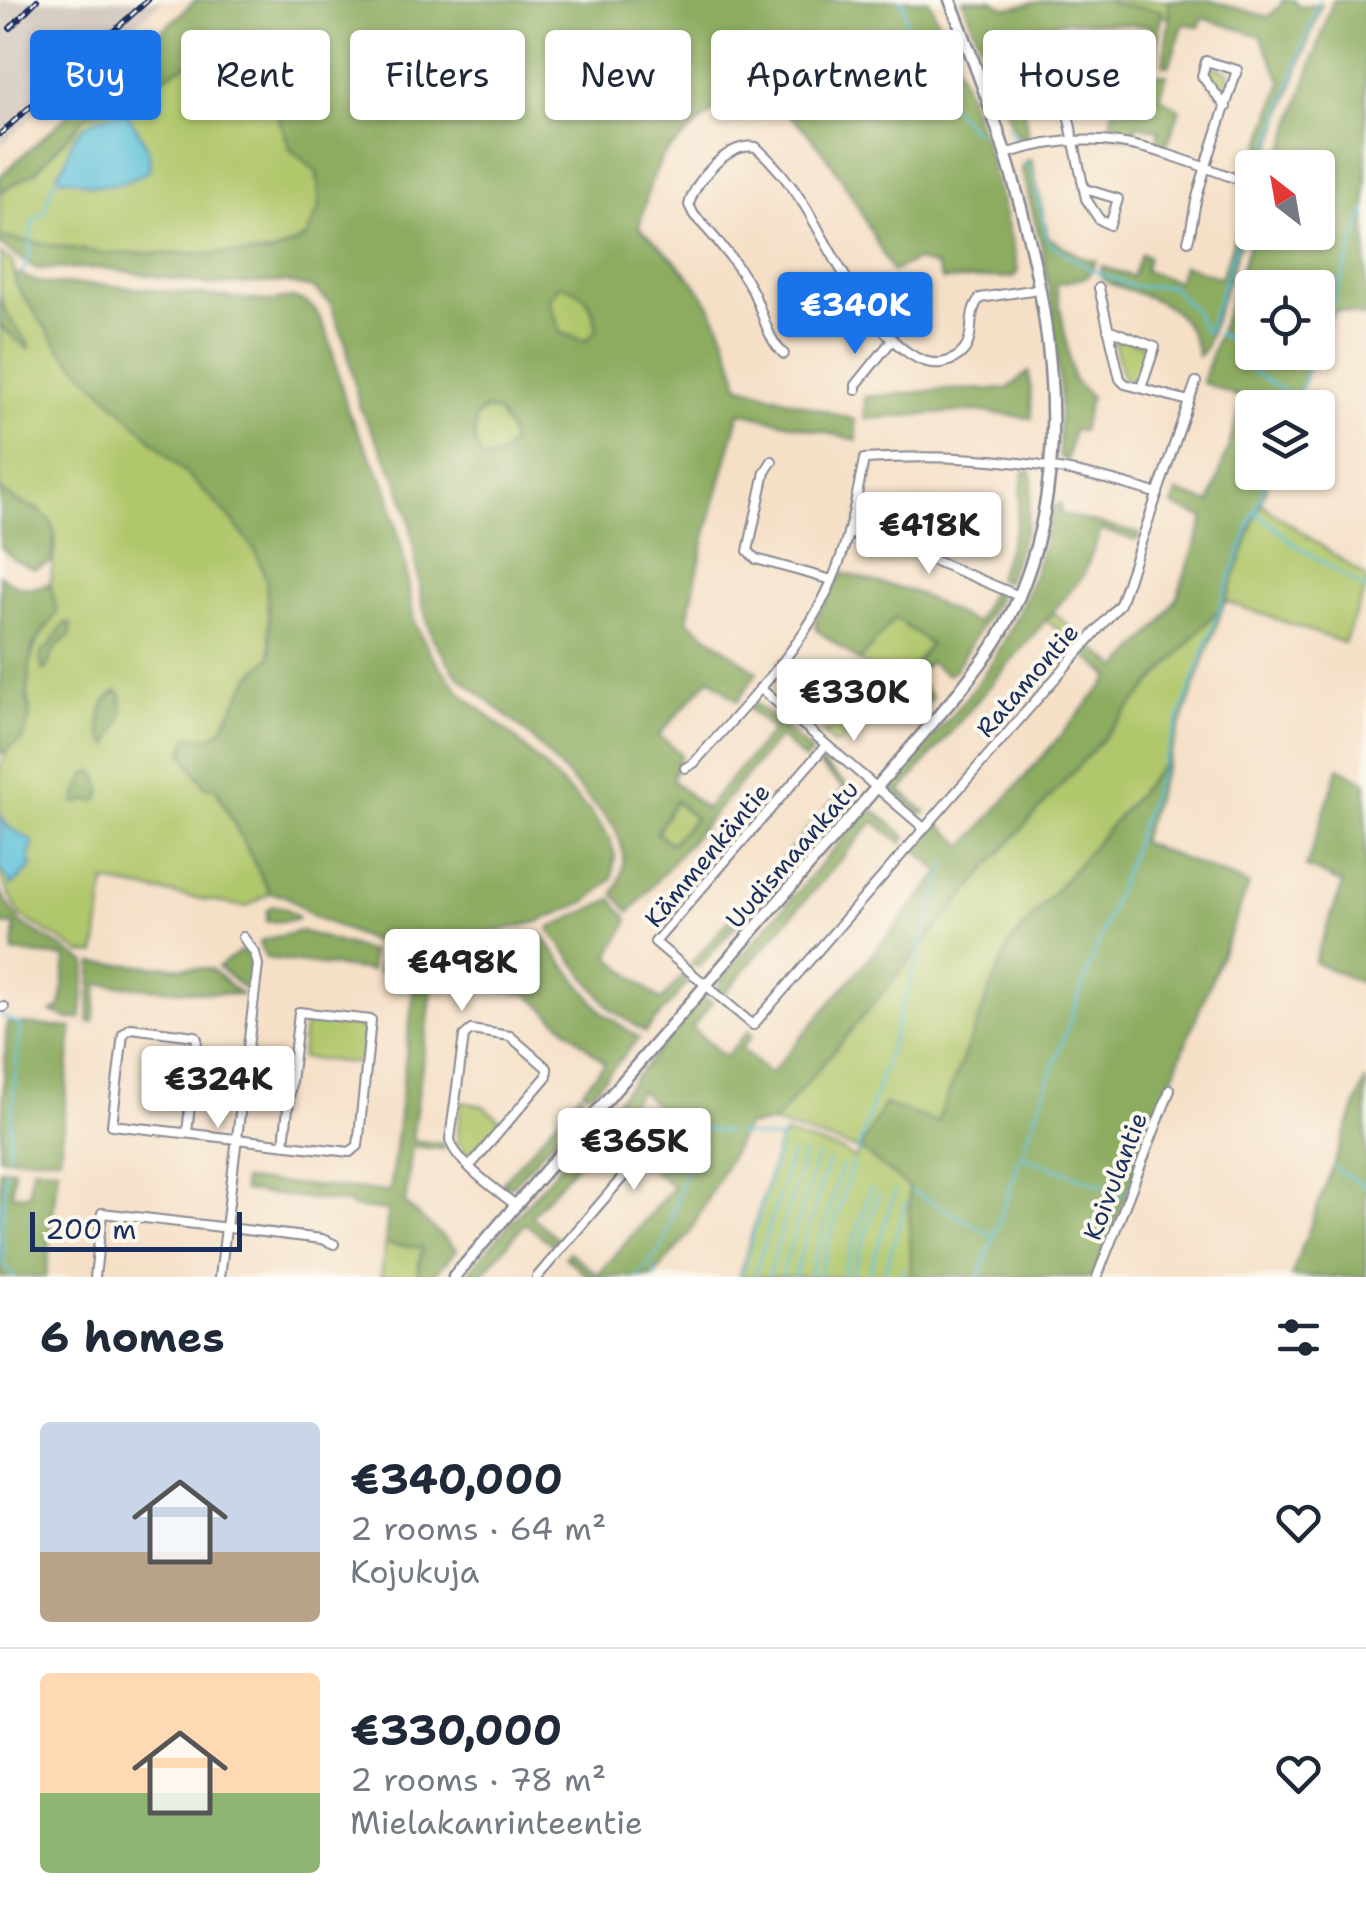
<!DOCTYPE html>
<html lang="en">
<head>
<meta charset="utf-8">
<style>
  body { margin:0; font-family:"Shantell Sans",sans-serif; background:#f2f2f3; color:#1f2937; height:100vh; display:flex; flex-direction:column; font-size:38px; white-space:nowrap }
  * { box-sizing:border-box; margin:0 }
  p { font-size:32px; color:#747a83 }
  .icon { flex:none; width:55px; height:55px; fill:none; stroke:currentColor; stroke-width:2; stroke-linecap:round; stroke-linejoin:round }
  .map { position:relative; height:1277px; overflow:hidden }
  .details { display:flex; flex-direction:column; background:#fff; flex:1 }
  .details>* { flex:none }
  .banner { position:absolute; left:30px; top:30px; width:1308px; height:90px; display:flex; gap:20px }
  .needle { width:65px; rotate:329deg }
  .tools { position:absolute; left:1235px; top:150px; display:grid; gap:20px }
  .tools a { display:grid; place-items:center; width:100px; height:100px; border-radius:10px; background:#fff; box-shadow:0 2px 8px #0004; font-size:50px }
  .scale { position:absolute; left:30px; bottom:25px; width:212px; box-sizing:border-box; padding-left:10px; border:5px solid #1b2f5e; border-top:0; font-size:28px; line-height:35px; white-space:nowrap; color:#1b2f5e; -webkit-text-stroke:8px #fbf7ec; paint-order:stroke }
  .price { position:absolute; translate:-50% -85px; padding:0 22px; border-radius:10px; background:#fff; color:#222; font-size:32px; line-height:65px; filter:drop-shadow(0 2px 5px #0008) }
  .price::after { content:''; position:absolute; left:50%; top:60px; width:30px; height:22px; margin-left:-15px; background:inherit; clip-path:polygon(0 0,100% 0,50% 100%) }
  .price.selected { background:#1a73e8; color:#fff }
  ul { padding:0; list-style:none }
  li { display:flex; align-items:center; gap:30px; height:250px; padding:0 40px }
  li+li { border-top:2px solid #e0e1e3 }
  li span { display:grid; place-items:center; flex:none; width:280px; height:200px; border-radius:10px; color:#555 }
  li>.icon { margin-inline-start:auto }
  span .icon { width:120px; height:120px; fill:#fffc; stroke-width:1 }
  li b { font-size:42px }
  h2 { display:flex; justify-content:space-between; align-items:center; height:120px; padding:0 40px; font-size:42px }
  .pill { padding:0 35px; border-radius:10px; background:#fff; box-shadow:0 2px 8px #0004; font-size:35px; line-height:90px }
  .pill.selected { background:#1a73e8; color:#fff }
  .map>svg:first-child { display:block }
  .industrial { fill:#cdc2b9 }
  .green { fill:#b1c76c; stroke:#667b65; stroke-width:2.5 }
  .forest { fill:#8cac60; stroke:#546e5f; stroke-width:2.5; fill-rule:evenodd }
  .water { fill:#5cc1da; stroke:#3c789c; stroke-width:2.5 }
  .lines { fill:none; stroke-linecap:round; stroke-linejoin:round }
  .stream { stroke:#5cc1da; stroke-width:2.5 }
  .street-casing { stroke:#888892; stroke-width:12 }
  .secondary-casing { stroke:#888892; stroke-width:15 }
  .street { stroke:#fff; stroke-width:8 }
  .secondary { stroke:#fff; stroke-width:10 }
  .rail-casing { stroke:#1b2f5e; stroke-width:6 }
  .rail { stroke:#fbf7ec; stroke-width:2.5; stroke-dasharray:8; stroke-linecap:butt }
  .labels { text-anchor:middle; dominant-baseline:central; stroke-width:8; stroke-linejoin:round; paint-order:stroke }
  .street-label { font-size:25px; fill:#1b2f5e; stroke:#fbf7ec }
</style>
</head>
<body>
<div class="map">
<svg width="1366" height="1277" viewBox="0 0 1366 1277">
  <rect width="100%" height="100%" fill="#fbf7ec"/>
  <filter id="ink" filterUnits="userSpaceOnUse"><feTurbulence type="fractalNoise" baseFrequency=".01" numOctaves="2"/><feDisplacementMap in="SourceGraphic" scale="20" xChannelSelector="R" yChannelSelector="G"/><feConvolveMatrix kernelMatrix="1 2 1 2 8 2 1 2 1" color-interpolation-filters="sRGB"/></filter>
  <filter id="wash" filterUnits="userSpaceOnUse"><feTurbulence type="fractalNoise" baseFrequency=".0048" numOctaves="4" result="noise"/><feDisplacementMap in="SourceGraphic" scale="40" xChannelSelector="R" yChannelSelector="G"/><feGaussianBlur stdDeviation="2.25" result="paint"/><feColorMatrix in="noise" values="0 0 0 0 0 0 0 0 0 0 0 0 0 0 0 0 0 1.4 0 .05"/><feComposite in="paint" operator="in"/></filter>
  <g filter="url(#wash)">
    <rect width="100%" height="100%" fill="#f5e0c7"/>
    <polygon class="industrial" points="0,0 163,0 0,146"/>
    <g class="green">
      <polygon points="1102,0 1185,0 1172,17 1101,10"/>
      <polygon points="229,49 244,51 275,107 291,150 317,172 320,207 306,238 271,254 101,253 0,237 0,192 35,172 86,116 116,105 202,55"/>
      <path d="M 1211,66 L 1230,72 L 1225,94 C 1216,92 1205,78 1207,68 Z"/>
      <path d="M 0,253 L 13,262 L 16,285 L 228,513 L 256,552 L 266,579 L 271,657 L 251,676 L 220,732 L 210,737 L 189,738 L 270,893 L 246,907 L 105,882 L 96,954 L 81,953 L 21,916 L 0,878 L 0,765 L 30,708 C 21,675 34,637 57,613 L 50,583 L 56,539 L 38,509 L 9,498 L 0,489 Z"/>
      <path d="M 559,284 C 586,291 592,303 597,330 L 586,341 L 561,333 L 549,300 Z"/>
      <polygon points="1120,337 1142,345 1148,351 1137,383 1123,378 1114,342"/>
      <polygon points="486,409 498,412 509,431 511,445 499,457 481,459 474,440 476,417"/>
      <polygon points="1260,503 1366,577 1366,588 1344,643 1225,601 1169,757 1009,945 937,1123 884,1105 909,1188 911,1277 739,1277 780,1140 786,1134 842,1151 855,1159 860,1150 773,1123 994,860 1225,601"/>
      <polygon points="1053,612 1082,637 1075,645 1046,620"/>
      <polygon points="895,618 931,644 895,690 859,661"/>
      <polygon points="880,683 906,705 897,716 870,694"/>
      <polygon points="843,705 860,720 840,743 833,744 821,731 826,733 845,711"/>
      <polygon points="674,801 695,818 670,844 657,833"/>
      <polygon points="308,1021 360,1026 364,1033 361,1064 301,1058 304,1025"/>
      <polygon points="461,1102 484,1106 501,1121 471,1155 465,1153 457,1142"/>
      <polygon points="385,1244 422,1248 417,1277 381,1277"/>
    </g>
    <g class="forest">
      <path d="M 196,0 L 929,0 C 969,86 998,177 1018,270 L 1014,277 L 942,280 L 936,266 L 916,260 L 892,272 C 860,212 822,123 757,95 L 717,108 L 663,155 L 650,184 L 639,227 C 696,276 723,311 739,385 L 855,420 L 857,440 L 740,412 L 705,538 L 687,620 L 757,672 L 738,701 L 710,678 L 659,735 L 681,754 L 672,780 L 705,809 L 773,730 L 749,709 L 754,702 L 812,752 L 805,760 L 779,737 L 630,912 L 614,894 C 627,869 626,850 614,826 L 527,733 L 456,674 L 433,639 L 422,603 L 409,515 L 397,479 L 360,408 L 346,344 L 330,303 L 313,288 L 284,282 L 212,285 L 103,268 L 37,269 L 0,245 L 0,237 L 101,253 L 271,254 L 306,238 L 320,207 L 317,172 L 291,150 L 275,107 L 244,52 L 229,49 L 202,55 L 116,105 L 86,116 L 35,172 L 0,192 L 0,176 ZM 559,285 C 586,290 593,303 597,329 L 586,341 L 561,333 L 549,300 ZM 486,409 L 498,413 L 509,431 L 511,445 L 499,457 L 482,459 L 474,440 L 476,417 ZM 675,801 L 695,818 L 670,844 L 657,833 Z"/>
      <polygon points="963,0 991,0 1007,8 1049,0 1111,0 1112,4 1162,10 1155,65 1149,64 1151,26 1064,21 1016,32 995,62 1002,90 1020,89 1029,141 1019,137 1011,125"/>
      <polygon points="1168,0 1209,0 1268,17 1283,3 1282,0 1294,0 1299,7 1321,5 1264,167 1254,167 1282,82 1261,36 1203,18 1199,27 1184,23 1169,66 1163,65 1169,22"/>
      <polygon points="1333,0 1366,0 1366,317 1337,310 1328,321 1318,347 1318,288 1252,288 1252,352 1315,353 1294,407 1252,408 1252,472 1271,473 1226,601 994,860 773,1123 746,1126 689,1234 653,1277 589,1277 565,1257 569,1252 598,1275 673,1187 645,1163 654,1153 669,1166 693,1138 640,1091 616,1118 609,1109 700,1000 704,998 712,1002 692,1028 725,1057 748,1031 752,1036 741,1049 770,1074 941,873 915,849 937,822 965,846 1111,677 1084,654 1091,646 1119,668 1161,623 1177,597 1205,518 1173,506 1177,492 1210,503 1244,399 1202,382 1253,233 1318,232 1318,168 1278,167"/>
      <polygon points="1151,74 1167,75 1160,97 1180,110 1166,147 1156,144 1159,130 1137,125 1132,138 1110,135 1113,109 1148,111"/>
      <polygon points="1031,159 1048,237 1083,258 1096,261 1087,277 1056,284 1073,380 1090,397 1082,431 1073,430 1067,460 1061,459 1059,452 1060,392 1052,312 1041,243 1022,170 1023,164"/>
      <path d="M 1250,191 L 1252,209 L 1204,350 L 1198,356 C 1186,302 1156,301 1109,283 L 1101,276 L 1102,266 L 1132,277 L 1141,254 L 1148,257 L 1144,271 L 1177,281 L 1183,265 L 1221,278 Z"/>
      <path d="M 20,274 C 46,290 75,282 104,285 C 159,290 214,297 269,301 L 293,298 L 306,302 L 316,311 L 328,335 L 348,412 L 388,490 L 405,563 L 414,622 L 432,656 L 461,693 L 516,739 L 590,812 L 609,837 L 615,855 L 612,879 L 588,901 L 538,922 L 418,948 L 401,950 L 376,943 L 313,916 L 286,896 L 270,893 L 216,788 L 205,787 L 183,753 L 188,737 L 210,737 L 220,732 L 251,676 L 271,657 L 266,579 L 256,552 L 228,515 L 60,349 L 16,285 L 15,275 Z"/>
      <polygon points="0,296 6,313 30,346 29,350 0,325"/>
      <polygon points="1029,372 1032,418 974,411 865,419 865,397 942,390 1007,389"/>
      <polygon points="1024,471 1031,472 1033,478 1026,528 1006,582 997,578 1015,529"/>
      <path d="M 0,489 C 31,518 66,501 51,562 L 34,569 L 13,559 L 0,546 Z"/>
      <path d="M 1061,504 L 1060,514 L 1140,534 L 1137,540 L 1101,530 L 1083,576 L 901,791 L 926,812 L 920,815 L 891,789 L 893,782 C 928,740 972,698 999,650 C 1026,604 1041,558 1053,506 Z"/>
      <polygon points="842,573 914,592 975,623 992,590 998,598 954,671 948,675 929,662 916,678 932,697 919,713 905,721 899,713 906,705 895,696 895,690 930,644 895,618 859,661 817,630 815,620"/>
      <path d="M 0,575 C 15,589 32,591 50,583 L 57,613 L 32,647 L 27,698 L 30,718 L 22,740 L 0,754 Z"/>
      <path d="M 65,623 L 71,624 L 70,636 C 59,641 49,657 47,669 L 43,671 L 40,659 L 42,651 L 49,647 Z"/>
      <path d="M 117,691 L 121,694 C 125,731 119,717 109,746 C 94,732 99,701 117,691 Z"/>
      <polygon points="1169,757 1140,842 1249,885 1093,1277 911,1277 909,1188 860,1149 884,1104 937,1122 1009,945"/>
      <polygon points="821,764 851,788 851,794 699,967 690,965 844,788 818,765"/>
      <polygon points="1339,767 1366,782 1366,985 1314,962 1343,884 1306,867"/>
      <path d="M 91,771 L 96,773 C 101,785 105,791 97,801 L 85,800 L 78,804 L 75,802 L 84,777 Z"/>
      <polygon points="873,810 903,834 906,838 902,844 874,821 723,995 718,990 720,981 866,812"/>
      <polygon points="0,892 21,923 87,963 81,1019 68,1019 52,1012 61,1007 66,957 13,952 15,925 0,924"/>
      <path d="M 612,899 L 628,919 C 627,933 613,942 610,957 L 661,1001 L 683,975 L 687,984 L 645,1032 L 611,1009 L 550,931 L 550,928 Z"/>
      <polygon points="272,906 283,907 298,917 296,920 267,922 267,910"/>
      <polygon points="301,931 371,952 371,971 266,958 259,944 262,940"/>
      <polygon points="537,934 542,936 603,1013 639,1038 594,1090 587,1093 583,1090 605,1063 528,994 469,984 472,948"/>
      <polygon points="244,949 251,963 250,988 243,988 218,967"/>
      <polygon points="465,949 461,984 433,983 412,1140 443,1144 443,1149 412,1146 405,1204 457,1249 432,1277 417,1277 422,1248 385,1244 388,1211 352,1207 346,1203 243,1191 243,1180 390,1192 415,978 378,972 380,959"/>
      <polygon points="93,963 211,969 241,995 98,984 94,1022 88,1022"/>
      <polygon points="7,1023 72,1028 60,1157 0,1157"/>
      <polygon points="1366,1079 1366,1277 1291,1277"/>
      <polygon points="580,1093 584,1103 513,1185 507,1186 502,1183"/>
      <polygon points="602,1125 608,1128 531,1216 560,1241 555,1247 525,1223 480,1277 464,1277 589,1132"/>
      <polygon points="32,1167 58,1168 46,1277 0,1277 0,1169 14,1168 12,1194 29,1195"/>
    </g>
    <g class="water">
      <path d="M 127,112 C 137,132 153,145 149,170 C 133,181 113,187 92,185 C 80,183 76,178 59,178 L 58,171 C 67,163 66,161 69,150 C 75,124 103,113 127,112 Z"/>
      <polygon points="0,814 7,826 31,840 33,845 29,856 32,867 12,886 0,869"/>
    </g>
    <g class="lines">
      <g class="stream">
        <polyline points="900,0 904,4 912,59 973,131 980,132"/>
        <polyline points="1007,125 1017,142"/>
        <polyline points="1024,162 1032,171 1048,242 1092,270 1134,287 1171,286 1196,313 1203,330 1207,332"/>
        <polyline points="1262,168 1319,0"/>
        <polyline points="22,274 30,252 32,221 44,213 53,182 59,178"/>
        <polyline points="1208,330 1252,197"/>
        <polyline points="1216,333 1227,338 1246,368 1297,399 1294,408"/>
        <polyline points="1318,345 1366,210"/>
        <polyline points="1297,398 1315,352"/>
        <polyline points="1270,472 1255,511 1296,545 1365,589"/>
        <polyline points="0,1015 20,1025 8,1155"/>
        <polyline points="736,1133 779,1140"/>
        <polyline points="857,1153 947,862"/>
        <polyline points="1021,1156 1255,511"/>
        <polyline points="1334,1168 1366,1187"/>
        <polyline points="6,1169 2,1217 3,1264 14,1277"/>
        <polyline points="911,1191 994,1236 979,1277"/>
        <polyline points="994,1236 1021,1156 1124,1193"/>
        <polyline points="637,1277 662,1248 698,1128 726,1132"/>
        <polyline points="654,1277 656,1269"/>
        <polyline points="741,1277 782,1136"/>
        <polyline points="754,1277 791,1153"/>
        <polyline points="768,1277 804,1154"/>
        <polyline points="781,1277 817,1156"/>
        <polyline points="794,1277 828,1162"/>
        <polyline points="809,1277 842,1165"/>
        <polyline points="818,1277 853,1162"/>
        <polyline points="842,1277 871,1188"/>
        <polyline points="851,1277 879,1194"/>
        <polyline points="868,1277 895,1191"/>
        <polyline points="883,1277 906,1202"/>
        <polyline points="900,1277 903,1268"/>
      </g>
    </g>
  </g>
  <g filter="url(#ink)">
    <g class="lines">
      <g class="street-casing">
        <g id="street">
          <polyline points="1058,67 1081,63 1148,67"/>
          <polyline points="1042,74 1058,67 1086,199 1099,219 1110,225 1118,199 1085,189"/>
          <path d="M 1006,154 C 1100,123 1157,150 1245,182"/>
          <path d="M 1188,241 C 1193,225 1193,210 1198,194 C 1209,152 1224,112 1237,70 L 1206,61 L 1202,76 L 1226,107"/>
          <polyline points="1108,329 1155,347 1141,388"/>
          <path d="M 784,354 C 766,338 763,311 752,290 C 737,262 716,238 694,215 L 689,205 C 695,180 728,142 756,147 C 775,164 791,184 805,206 C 827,241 896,393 955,358 C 980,344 964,315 980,298 L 1038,289"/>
          <polyline points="856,390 856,385 893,339"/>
          <polyline points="1189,401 1196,382"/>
          <polyline points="772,461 765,472 748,551 756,559 832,580"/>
          <polyline points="848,533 902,547 1019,596"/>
          <polyline points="760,688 924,828"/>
          <polyline points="826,745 655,942 753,1025 1120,604 1189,401 1125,384 1120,379 1099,288"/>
          <path d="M 685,768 L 694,763 C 742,708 800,653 830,585 C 848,545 856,501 864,459 C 967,453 1060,462 1158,494"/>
          <polyline points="0,1007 4,1007"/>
          <polyline points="187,1133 197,1039 195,1036 131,1028 123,1034 112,1125 350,1152 358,1146 371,1020 299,1012 284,1143"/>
          <path d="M 470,1166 L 547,1076 L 547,1068 L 510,1036 L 471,1030 L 464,1036 L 450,1139 C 453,1160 499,1192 517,1206"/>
          <polyline points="95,1277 102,1213 322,1239 334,1244"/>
          <polyline points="220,1277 258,965 255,953 243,937"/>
          <polyline points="537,1277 641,1156 637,1144 598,1110"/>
          <polyline points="1097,1277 1170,1090"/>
        </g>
      </g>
      <g class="secondary-casing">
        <path id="secondary" d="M 454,1277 L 958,693 C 975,671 993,649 1006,624 C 1106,431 1024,188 950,0"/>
      </g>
      <use href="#street" class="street"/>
      <use href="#secondary" class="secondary"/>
      <g class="rail-casing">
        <g id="rail">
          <polyline points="10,28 37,0"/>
          <polyline points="0,134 148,0"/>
        </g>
      </g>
      <use href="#rail" class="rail"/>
    </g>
  </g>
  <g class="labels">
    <g class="street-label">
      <text transform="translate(1027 680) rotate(-49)">Ratamontie</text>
      <text transform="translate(792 854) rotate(-49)">Uudismaankatu</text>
      <text transform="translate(707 855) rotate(-50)">Kämmenkäntie</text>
      <text transform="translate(1115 1176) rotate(-69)">Koivulantie</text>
    </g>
  </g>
</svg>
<div class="tools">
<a><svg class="needle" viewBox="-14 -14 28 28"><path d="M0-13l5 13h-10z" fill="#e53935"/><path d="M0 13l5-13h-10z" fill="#747a83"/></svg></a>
<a><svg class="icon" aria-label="locate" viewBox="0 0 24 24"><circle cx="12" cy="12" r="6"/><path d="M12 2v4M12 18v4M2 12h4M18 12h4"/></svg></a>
<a><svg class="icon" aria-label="layers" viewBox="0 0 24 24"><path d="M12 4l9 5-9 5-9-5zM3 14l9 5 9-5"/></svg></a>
</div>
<div class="scale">200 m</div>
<b class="price selected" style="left:855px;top:357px">€340K</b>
<b class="price" style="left:929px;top:577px">€418K</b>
<b class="price" style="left:854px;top:744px">€330K</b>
<b class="price" style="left:462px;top:1014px">€498K</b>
<b class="price" style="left:218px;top:1131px">€324K</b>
<b class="price" style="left:634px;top:1193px">€365K</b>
<div class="banner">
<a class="pill selected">Buy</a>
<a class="pill">Rent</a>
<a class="pill">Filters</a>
<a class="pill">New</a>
<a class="pill">Apartment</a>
<a class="pill">House</a>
</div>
</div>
<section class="details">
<h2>6 homes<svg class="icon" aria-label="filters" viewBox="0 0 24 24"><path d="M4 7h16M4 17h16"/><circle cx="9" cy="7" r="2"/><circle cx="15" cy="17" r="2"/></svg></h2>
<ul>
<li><span style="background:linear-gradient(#c9d6e8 65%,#b9a48a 0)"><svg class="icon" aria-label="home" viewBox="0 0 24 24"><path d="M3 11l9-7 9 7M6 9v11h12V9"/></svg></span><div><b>€340,000</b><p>2 rooms · 64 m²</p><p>Kojukuja</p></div><svg class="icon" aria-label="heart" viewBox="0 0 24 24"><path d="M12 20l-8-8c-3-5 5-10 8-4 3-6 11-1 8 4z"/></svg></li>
<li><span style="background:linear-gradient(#ffd9b3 60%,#8fb573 0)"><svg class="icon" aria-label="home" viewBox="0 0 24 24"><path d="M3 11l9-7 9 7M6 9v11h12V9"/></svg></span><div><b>€330,000</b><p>2 rooms · 78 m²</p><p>Mielakanrinteentie</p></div><svg class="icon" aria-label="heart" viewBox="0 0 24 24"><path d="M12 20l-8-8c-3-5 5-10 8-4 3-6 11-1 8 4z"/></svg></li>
</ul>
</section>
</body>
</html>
